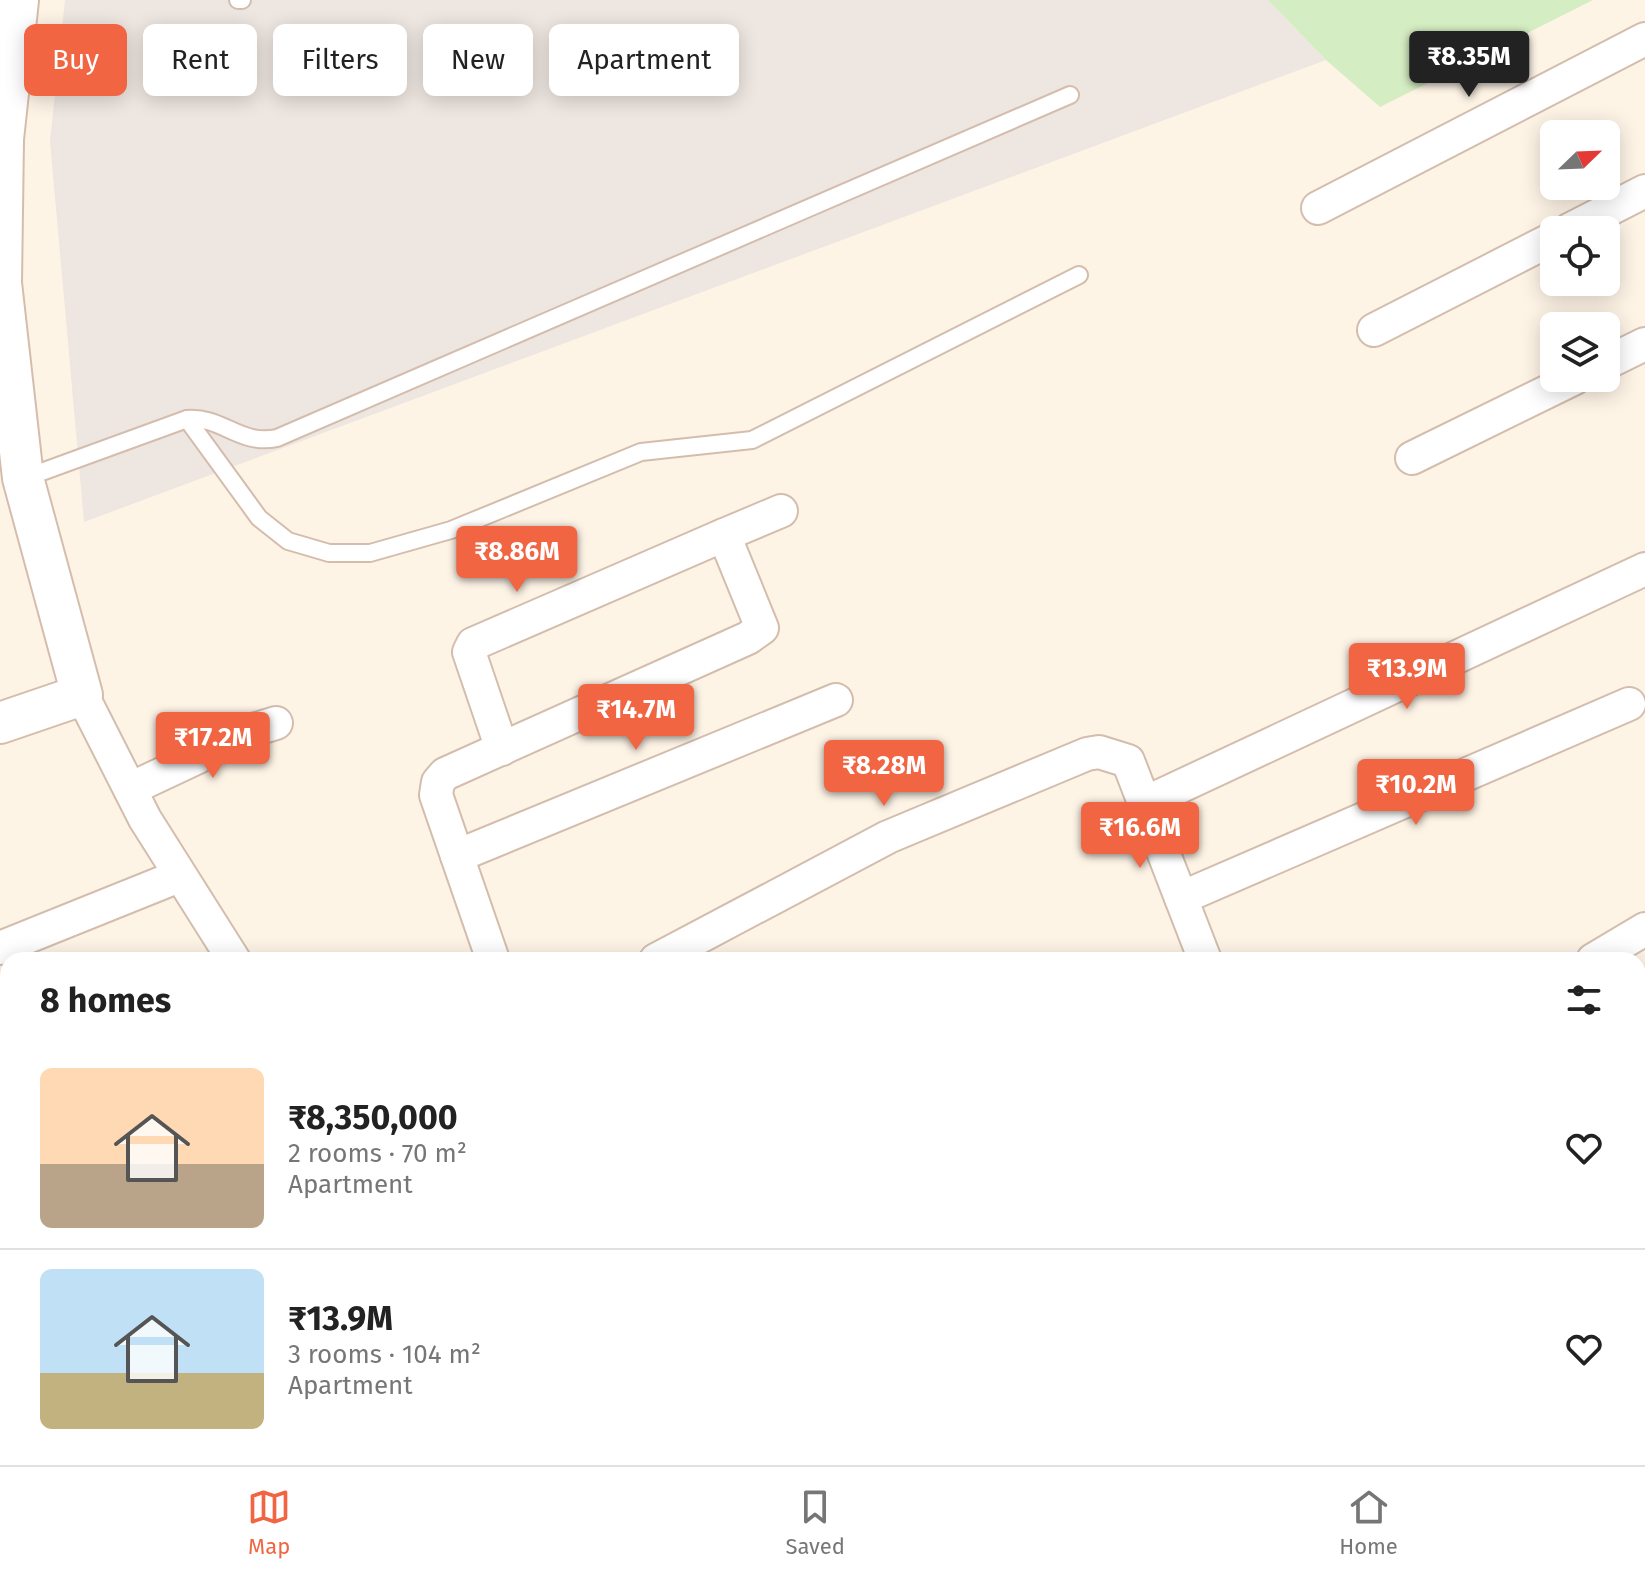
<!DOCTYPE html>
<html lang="en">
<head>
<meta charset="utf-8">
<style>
  body { margin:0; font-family:"Fira Sans",sans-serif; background:#f2f2f2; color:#222; height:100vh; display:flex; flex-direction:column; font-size:30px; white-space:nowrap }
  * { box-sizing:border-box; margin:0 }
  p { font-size:26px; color:#767676 }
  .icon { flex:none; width:44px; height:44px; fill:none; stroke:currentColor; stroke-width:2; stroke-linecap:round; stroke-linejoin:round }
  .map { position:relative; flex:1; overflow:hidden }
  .side { position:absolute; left:0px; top:952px; width:1646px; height:514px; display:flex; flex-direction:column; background:#fff; border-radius:24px 24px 0 0; box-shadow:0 4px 20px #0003 }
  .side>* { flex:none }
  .banner { position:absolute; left:24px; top:24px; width:800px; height:72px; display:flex; gap:16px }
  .needle { width:52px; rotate:67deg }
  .tools { position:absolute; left:1540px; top:120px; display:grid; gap:16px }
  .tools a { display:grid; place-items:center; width:80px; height:80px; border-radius:12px; background:#fff; box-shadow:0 4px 20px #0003; font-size:40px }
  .price { position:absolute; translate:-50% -68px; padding:0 18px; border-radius:8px; background:#f16542; color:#fff; font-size:26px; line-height:52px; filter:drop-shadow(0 2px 4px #0008) }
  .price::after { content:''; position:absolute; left:50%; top:48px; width:24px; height:18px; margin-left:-12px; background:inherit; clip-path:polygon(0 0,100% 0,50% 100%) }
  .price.selected { background:#222; color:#fff }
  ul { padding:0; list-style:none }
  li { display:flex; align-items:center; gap:24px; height:200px; padding:0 40px }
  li+li { border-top:2px solid #e0e0e0 }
  li span { display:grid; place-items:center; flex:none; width:224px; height:160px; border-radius:12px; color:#555 }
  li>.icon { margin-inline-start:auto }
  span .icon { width:96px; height:96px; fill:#fffc; stroke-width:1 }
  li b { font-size:34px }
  h2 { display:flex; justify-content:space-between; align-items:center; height:96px; padding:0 40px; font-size:34px }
  .pill { padding:0 28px; border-radius:12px; background:#fff; box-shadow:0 4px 20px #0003; font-size:28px; line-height:72px }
  .pill.selected { background:#f16542; color:#fff }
  .menu { display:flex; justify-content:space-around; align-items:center; height:112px; border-top:2px solid #e0e0e0; background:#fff; font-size:22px; color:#767676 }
  .menu a { display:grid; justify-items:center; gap:4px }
  .menu .selected { color:#f16542 }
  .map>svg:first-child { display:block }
  .industrial { fill:#eee6e0 }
  .green { fill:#d5edc2 }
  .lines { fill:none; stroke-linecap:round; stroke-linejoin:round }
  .service-casing { stroke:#d4bdad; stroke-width:20 }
  .minor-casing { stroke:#d4bdad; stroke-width:36 }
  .tertiary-casing { stroke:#d4bdad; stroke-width:44 }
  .service { stroke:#fff; stroke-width:16 }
  .minor { stroke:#fff; stroke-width:32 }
  .tertiary { stroke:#fff; stroke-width:40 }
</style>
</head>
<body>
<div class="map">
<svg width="1645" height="1465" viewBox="0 0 1645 1465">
  <rect width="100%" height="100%" fill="#fef4e6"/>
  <polygon class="industrial" points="65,0 1268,0 1326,60 84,522 50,141"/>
  <polygon class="green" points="1268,0 1593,0 1380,107 1326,60"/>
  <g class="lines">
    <g class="service-casing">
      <g id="service">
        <polyline points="238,0 242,0"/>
        <polyline points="187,419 259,518 288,541 329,553 370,553 451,530 641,452 752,440 1079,275"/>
        <path d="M 25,478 L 187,419 C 222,416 240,446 277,438 L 1070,95"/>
      </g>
    </g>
    <g class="minor-casing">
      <g id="minor">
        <polyline points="1318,208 1645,39"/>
        <polyline points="1569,230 1645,191"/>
        <polyline points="1374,330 1554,238"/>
        <polyline points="1606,363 1645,344"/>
        <polyline points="1412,458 1575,378"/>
        <polyline points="82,695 145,819 234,960"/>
        <polyline points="502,749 469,652 473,644 724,535"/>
        <polyline points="130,789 198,757 224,739 276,723"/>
        <polyline points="1145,803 1645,569"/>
        <polyline points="457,856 836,700"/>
        <polyline points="1181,898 1629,704"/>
        <polyline points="0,948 179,876"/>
        <polyline points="493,960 436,795 438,782 445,774 748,638 762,628 724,535 781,511"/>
        <polyline points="656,960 888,837 1087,754 1099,752 1128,761 1205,960"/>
        <polyline points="1593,960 1645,929"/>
        <polyline points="1638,1162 1645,1161"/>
        <polyline points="0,1181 8,1177"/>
        <polyline points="0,1346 8,1343"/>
        <polyline points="0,1374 8,1396"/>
        <polyline points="31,1458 34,1465"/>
        <polyline points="221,1458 224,1465"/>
        <polyline points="594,1458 598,1465"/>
        <polyline points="544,1465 571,1458"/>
        <polyline points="873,1465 884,1458"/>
      </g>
    </g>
    <g class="tertiary-casing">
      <polyline id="tertiary" points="0,723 82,695 23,478 1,283 3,139 18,0"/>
    </g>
    <use href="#service" class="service"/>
    <use href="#minor" class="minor"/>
    <use href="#tertiary" class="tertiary"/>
  </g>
</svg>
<div class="tools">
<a><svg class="needle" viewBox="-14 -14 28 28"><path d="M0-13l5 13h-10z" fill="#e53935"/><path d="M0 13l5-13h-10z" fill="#767676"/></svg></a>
<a><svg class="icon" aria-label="locate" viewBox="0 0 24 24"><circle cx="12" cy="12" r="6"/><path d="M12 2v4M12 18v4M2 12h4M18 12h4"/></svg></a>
<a><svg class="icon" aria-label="layers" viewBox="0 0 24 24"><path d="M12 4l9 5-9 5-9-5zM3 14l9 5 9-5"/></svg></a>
</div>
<b class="price selected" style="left:1469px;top:99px">₹8.35M</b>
<b class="price" style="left:517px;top:594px">₹8.86M</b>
<b class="price" style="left:1407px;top:711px">₹13.9M</b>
<b class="price" style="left:636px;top:752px">₹14.7M</b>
<b class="price" style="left:213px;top:780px">₹17.2M</b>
<b class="price" style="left:884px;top:808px">₹8.28M</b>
<b class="price" style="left:1416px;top:827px">₹10.2M</b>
<b class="price" style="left:1140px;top:870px">₹16.6M</b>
<div class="banner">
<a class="pill selected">Buy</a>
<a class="pill">Rent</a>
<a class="pill">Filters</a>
<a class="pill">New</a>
<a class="pill">Apartment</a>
</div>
<section class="side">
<h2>8 homes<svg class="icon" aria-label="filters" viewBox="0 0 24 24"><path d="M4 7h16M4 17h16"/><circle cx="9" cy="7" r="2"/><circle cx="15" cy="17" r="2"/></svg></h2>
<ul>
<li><span style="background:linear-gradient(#ffd9b3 60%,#b9a48a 0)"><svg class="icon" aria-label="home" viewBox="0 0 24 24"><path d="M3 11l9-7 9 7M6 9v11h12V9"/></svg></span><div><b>₹8,350,000</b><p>2 rooms · 70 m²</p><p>Apartment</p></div><svg class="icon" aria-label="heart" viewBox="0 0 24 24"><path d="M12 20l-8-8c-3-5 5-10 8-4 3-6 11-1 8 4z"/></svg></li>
<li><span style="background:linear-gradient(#bfe0f5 65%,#c2b280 0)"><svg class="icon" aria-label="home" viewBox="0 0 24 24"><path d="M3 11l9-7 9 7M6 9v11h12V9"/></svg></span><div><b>₹13.9M</b><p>3 rooms · 104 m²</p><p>Apartment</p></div><svg class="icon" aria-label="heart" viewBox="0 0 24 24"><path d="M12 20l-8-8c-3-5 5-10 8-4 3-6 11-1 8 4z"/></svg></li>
</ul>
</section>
</div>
<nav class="menu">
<a class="selected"><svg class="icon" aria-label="map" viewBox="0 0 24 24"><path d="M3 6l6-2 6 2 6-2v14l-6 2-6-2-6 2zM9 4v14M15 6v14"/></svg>Map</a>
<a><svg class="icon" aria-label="saved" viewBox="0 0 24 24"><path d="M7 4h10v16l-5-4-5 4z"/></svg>Saved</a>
<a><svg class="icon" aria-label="home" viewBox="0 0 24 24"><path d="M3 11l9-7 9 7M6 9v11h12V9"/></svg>Home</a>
</nav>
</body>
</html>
